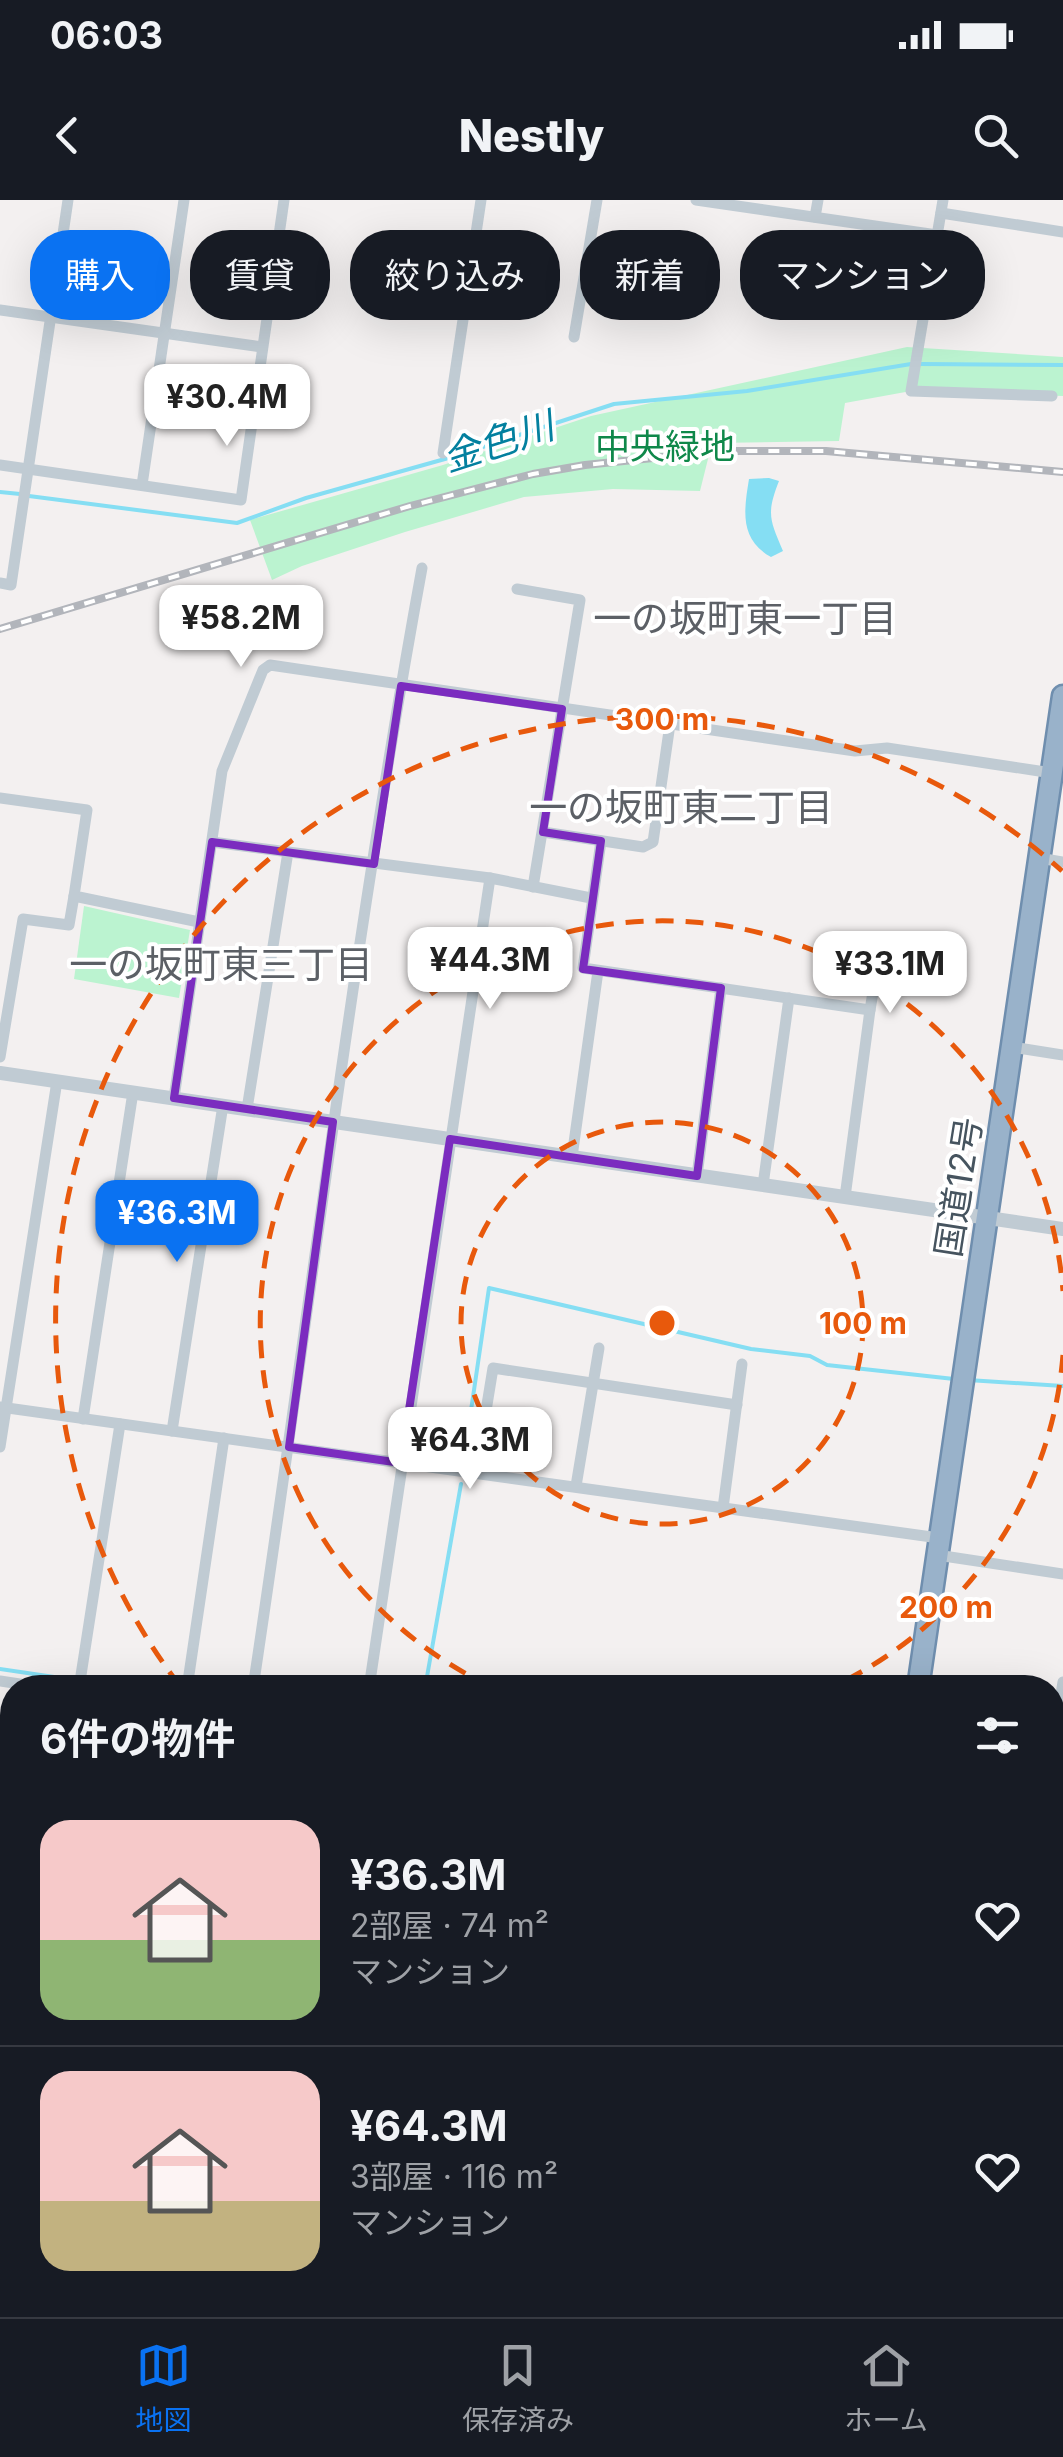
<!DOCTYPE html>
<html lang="ja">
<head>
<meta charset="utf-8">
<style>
  body { margin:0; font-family:Inter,"Noto Sans JP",sans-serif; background:#242831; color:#f1f3f6; height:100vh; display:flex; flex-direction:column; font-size:38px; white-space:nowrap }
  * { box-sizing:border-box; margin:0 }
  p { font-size:32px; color:#9ea1a6 }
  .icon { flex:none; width:55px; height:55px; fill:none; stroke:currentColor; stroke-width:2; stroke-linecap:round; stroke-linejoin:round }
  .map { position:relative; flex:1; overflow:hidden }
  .sheet { position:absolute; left:0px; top:1475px; width:1065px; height:642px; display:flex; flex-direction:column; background:#171b24; border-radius:40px 40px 0 0; box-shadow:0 10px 40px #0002 }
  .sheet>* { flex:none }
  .hud { position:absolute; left:30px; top:30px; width:1005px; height:90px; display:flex; gap:20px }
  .price { position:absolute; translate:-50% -85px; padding:0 22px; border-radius:20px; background:#fff; color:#222; font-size:32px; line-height:65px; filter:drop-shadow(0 2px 5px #0008) }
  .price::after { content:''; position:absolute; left:50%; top:60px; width:30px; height:22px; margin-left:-15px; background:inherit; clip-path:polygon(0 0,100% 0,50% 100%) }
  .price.current { background:#0a72f2; color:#fff }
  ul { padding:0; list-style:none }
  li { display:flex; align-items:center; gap:30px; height:250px; padding:0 40px }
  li+li { border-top:2px solid #363941 }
  li span { display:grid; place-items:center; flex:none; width:280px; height:200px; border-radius:30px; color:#555 }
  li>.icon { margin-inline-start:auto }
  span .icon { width:120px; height:120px; fill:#fffc; stroke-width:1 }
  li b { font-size:42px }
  h2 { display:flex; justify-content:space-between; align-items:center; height:120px; padding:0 40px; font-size:42px }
  .pill { padding:0 35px; border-radius:40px; background:#171b24; box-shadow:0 10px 40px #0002; font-size:35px; line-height:90px }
  .pill.current { background:#0a72f2; color:#fff }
  .status { display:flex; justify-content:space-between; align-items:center; height:70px; padding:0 50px; background:#171b24; direction:ltr }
  .status svg { height:28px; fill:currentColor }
  header { display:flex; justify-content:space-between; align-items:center; height:130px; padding:0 40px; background:#171b24; font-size:45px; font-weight:800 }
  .menu { display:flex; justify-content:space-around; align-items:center; height:140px; border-top:2px solid #363941; background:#171b24; font-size:28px; color:#9ea1a6 }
  .menu a { display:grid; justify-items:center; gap:5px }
  .menu .current { color:#0a72f2 }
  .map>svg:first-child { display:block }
  .green { fill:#bbf3d0 }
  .water { fill:#85def3 }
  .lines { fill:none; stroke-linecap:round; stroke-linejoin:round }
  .stream { stroke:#85def3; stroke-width:4 }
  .trunk-casing { stroke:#6f8eae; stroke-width:25 }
  .minor { stroke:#c0cbd3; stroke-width:11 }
  .tertiary { stroke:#c0cbd3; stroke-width:14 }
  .trunk { stroke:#99b2ca; stroke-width:20 }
  .rail-casing { stroke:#b2b5bb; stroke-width:8 }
  .rail { stroke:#fff; stroke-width:4; stroke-dasharray:11; stroke-linecap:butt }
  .marked { fill:none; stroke:#7b2cbf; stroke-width:8; stroke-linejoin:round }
  .ring { fill:none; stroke:#e8590c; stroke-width:5; stroke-dasharray:18 12 }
  .labels { text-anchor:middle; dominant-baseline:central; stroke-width:8; stroke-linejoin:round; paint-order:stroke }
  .park-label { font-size:35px; fill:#0f884a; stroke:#fff }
  .street-label { font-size:35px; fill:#46545f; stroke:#fff }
  .water-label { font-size:38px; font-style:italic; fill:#03809f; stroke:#fff }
  .neighbourhood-label { font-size:38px; fill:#5c6066; stroke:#fff }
  .centre { fill:#e8590c; stroke:#fff; stroke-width:5 }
  .ring-label { font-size:30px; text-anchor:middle; font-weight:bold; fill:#e8590c; stroke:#fff; stroke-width:8; stroke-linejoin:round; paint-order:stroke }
</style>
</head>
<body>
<div class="status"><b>06:03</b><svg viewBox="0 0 49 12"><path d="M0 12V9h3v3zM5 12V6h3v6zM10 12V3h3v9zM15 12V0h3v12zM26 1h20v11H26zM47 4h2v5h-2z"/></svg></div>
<header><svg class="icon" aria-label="back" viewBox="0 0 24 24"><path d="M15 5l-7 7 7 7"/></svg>Nestly<svg class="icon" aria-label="search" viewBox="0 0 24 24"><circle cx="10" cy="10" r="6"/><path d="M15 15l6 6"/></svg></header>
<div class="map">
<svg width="1063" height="2117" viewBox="0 0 1063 2117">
  <rect width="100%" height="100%" fill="#f3f0f0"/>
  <g class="green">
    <polygon points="907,147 1063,157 1063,196 911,191 845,203 839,241 712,243 700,291 613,289 524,297 405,332 302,366 272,380 250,320 443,265 591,216"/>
    <polygon points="84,706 190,730 179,798 74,779"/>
  </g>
  <path class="water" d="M 769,278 L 779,281 C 766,314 770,320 783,351 L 771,357 C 739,339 744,310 749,279 Z"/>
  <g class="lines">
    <g class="stream">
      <polyline points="921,164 1063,165"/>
      <polyline points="0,292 20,294"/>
      <polyline points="29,296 237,323 306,298 452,257 614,204 747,191 911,164"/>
      <polyline points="968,1180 1063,1186"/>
      <polyline points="464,1258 489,1088 751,1149 810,1156 827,1165 954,1179"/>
      <polyline points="0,1469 129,1488"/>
      <polyline points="425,1488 461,1284"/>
    </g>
    <g class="trunk-casing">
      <g id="trunk">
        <polyline points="918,1488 1063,496"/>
        <polyline points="825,2117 826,2105"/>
      </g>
    </g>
    <g class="minor">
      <polyline points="696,0 937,35"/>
      <polyline points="943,0 911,191 1052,196"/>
      <polyline points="941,13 1063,32"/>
      <polyline points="815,17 818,0"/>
      <polyline points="0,110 262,147"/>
      <polyline points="574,137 597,0"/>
      <polyline points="443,253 481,0"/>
      <polyline points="0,265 241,300 284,0"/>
      <polyline points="142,285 184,0"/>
      <polyline points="0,383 11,385 68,0"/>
      <polyline points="517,389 580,400 533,687"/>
      <polyline points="0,598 87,610 74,696 199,722"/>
      <polyline points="543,632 643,647 653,642 670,524"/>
      <polyline points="601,641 583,768 870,810 845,997"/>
      <polyline points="212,642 490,678 591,698"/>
      <polyline points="1039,658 1063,662"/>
      <polyline points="870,810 880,751 894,744 959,751"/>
      <polyline points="1012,847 1063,855"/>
      <polyline points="0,857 23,719 69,725 74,696"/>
      <polyline points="174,898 222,571 263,470 270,465 855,551 887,548 1052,573"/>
      <polyline points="247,909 288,652"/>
      <polyline points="572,957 598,771"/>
      <polyline points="697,976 721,788"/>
      <polyline points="763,985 789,798"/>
      <polyline points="0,1207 939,1338"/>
      <polyline points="83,1219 133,892"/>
      <polyline points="172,1231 223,905"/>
      <polyline points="0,1247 57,881"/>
      <polyline points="476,1272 493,1168 737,1205"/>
      <polyline points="576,1286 599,1148"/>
      <polyline points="723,1308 742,1164"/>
      <polyline points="937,1355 1063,1374"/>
      <polyline points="0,1481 46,1488"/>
      <polyline points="79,1488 120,1224"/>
      <polyline points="187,1488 224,1238"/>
      <path d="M 253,1488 C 309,1115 354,739 422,368"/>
      <polyline points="369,1488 490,678"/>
      <polyline points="1052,1550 1063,1482"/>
      <polyline points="1052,1643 1063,1644"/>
      <polyline points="0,1778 12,1780"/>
      <polyline points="1052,1942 1063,1943"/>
      <polyline points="0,2050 12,1961"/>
      <polyline points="220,2117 222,2105"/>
      <polyline points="335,2117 337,2105"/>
      <polyline points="564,2117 565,2105"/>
      <polyline points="657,2117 659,2105"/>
      <polyline points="978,2117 980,2105"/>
      <polyline points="1057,2117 1063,2073"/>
    </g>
    <g class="tertiary">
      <polyline points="0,873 1063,1029"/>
      <polyline points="0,2089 12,2091"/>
      <polyline points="105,2105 187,2117"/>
    </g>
    <use href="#trunk" class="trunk"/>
    <g class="rail-casing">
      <polyline id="rail" points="0,429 410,306 533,274 585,265 721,251 826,251 1063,272"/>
    </g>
    <use href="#rail" class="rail"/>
  </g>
  <path class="marked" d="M 401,486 L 562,509 L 543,632 L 601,641 L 583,769 L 721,788 L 697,976 L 450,939 L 401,1263 L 289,1247 L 333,922 L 174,898 L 212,642 L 374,664 Z"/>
  <g class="ring">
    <circle cx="662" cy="1123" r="201"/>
    <path d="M1063 1155A402 402 0 0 1 832 1487M492 1487A402 402 0 1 1 1063 1091"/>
    <path d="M180 1486A603 603 0 0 1 1062 671"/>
  </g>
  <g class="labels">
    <g class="park-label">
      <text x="665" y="246">中央緑地</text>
    </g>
    <g class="street-label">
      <text transform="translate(958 987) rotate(-81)">国道12号</text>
    </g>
    <g class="water-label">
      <text transform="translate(498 241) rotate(-18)">金色川</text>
    </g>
    <g class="neighbourhood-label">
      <text x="745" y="418">一の坂町東一丁目</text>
      <text x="681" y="607">一の坂町東二丁目</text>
      <text x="221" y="764">一の坂町東三丁目</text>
    </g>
  </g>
  <circle cx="662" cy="1123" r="15" class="centre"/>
  <g class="ring-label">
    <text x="662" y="530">300 m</text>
    <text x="863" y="1134">100 m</text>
    <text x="946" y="1418">200 m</text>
  </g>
</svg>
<b class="price" style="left:227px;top:249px">¥30.4M</b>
<b class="price" style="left:241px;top:470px">¥58.2M</b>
<b class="price" style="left:490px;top:812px">¥44.3M</b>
<b class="price" style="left:890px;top:816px">¥33.1M</b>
<b class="price current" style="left:177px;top:1065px">¥36.3M</b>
<b class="price" style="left:470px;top:1292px">¥64.3M</b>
<div class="hud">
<a class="pill current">購入</a>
<a class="pill">賃貸</a>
<a class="pill">絞り込み</a>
<a class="pill">新着</a>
<a class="pill">マンション</a>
</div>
<section class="sheet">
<h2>6件の物件<svg class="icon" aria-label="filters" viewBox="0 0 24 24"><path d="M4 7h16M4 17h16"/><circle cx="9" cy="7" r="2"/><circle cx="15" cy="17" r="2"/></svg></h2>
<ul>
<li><span style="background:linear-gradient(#f6c9c9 60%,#8fb573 0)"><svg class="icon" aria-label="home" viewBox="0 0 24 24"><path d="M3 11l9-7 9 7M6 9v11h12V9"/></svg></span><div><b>¥36.3M</b><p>2部屋 · 74 m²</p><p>マンション</p></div><svg class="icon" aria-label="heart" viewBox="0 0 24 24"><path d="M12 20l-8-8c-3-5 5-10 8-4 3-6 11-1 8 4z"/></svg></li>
<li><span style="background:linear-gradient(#f6c9c9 65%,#c2b280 0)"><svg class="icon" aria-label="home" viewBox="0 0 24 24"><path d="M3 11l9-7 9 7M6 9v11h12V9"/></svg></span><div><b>¥64.3M</b><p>3部屋 · 116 m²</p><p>マンション</p></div><svg class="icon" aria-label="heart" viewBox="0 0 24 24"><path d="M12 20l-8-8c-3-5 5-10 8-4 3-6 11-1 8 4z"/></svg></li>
</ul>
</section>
</div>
<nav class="menu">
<a class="current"><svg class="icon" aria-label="map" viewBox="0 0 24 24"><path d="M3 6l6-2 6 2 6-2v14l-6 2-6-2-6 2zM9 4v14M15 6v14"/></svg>地図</a>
<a><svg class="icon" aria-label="saved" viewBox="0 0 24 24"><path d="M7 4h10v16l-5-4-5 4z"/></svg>保存済み</a>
<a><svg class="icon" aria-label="home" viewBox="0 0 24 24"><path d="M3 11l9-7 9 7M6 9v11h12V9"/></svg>ホーム</a>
</nav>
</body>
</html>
